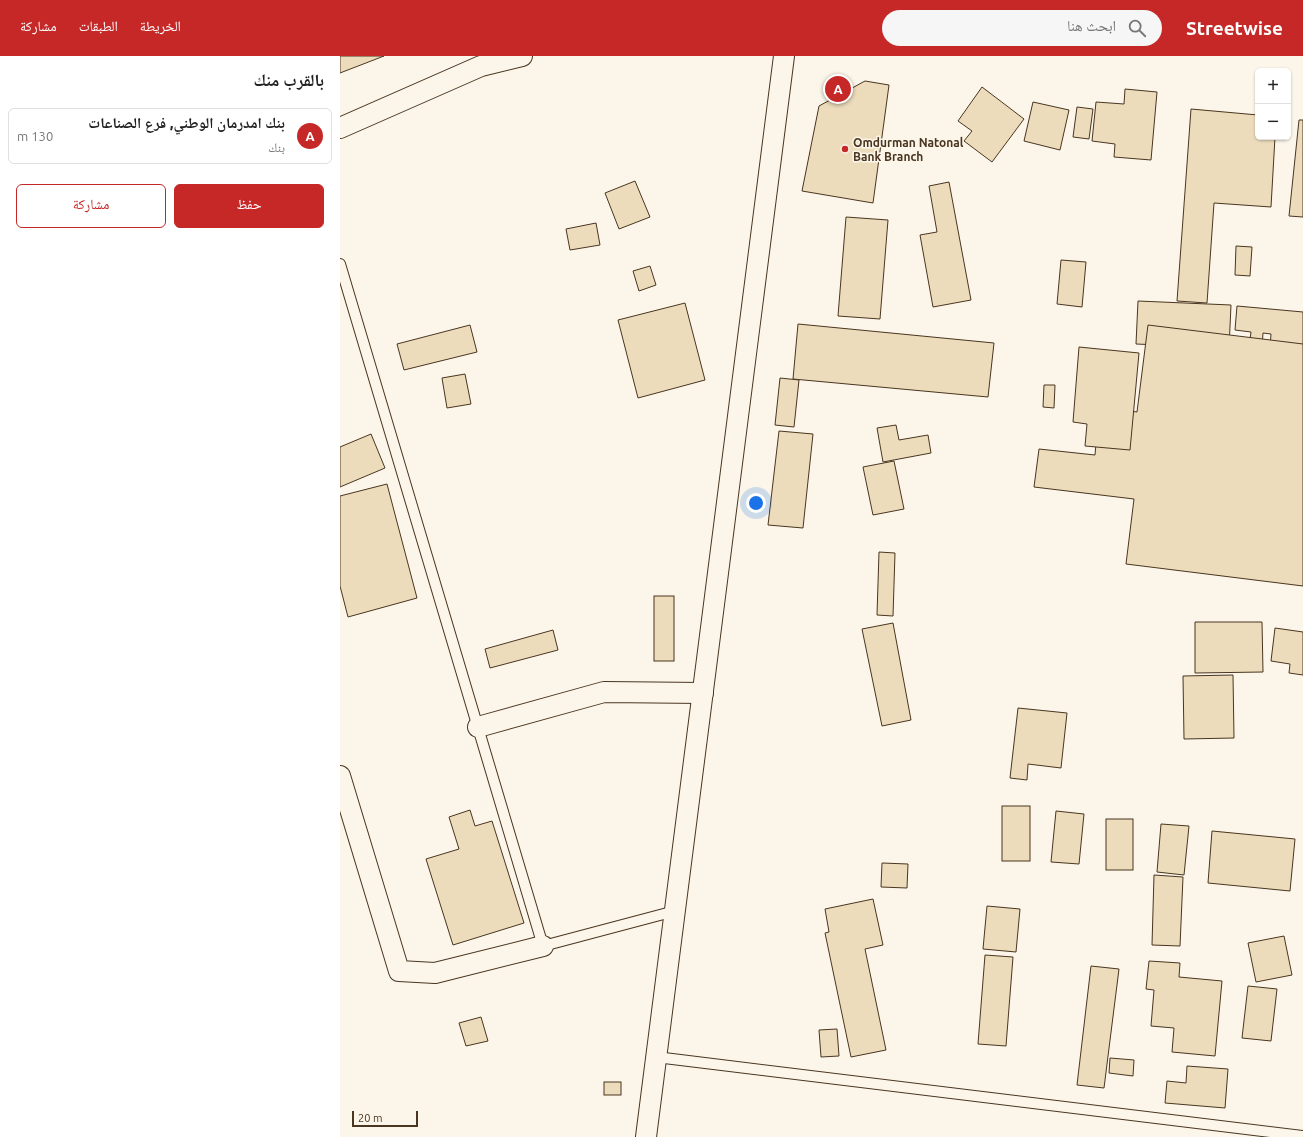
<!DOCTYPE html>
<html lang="ar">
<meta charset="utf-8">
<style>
:root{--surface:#fff;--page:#f6f6f6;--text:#222;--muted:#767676;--line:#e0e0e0;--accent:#c62828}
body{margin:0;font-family:Ubuntu,"Noto Naskh Arabic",sans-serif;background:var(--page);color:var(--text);direction:rtl}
.controls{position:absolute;right:12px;top:12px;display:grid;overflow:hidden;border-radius:6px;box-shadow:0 1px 3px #0004}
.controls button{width:36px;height:36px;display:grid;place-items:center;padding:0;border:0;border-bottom:1px solid var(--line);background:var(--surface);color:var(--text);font:20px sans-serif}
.scale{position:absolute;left:12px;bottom:10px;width:66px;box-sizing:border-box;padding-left:4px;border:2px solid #4a3520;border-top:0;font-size:11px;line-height:14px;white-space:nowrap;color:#4a3520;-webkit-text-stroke:3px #fbf6e9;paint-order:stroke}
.you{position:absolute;left:416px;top:447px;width:14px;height:14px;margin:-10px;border:3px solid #fff;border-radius:50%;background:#1a73e8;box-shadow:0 0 0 6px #1a73e833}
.badge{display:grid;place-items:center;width:26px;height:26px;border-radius:50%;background:var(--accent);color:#fff;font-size:13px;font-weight:700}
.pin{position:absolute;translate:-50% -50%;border:2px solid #fff;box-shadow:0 1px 4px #0006}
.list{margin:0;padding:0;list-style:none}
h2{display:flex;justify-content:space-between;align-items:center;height:52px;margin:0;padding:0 16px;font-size:17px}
h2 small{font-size:13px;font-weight:400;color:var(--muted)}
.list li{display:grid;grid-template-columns:26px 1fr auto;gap:12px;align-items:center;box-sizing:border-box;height:56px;margin:0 8px 8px;padding:0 8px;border:1px solid var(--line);border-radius:6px}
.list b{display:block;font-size:15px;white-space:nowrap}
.list p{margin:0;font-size:13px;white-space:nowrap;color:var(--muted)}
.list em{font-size:13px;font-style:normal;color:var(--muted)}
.actions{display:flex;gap:8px;padding:12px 16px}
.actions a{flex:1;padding:9px 0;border:1px solid var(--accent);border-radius:6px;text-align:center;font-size:14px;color:var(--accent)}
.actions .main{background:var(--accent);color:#fff}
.icon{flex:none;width:22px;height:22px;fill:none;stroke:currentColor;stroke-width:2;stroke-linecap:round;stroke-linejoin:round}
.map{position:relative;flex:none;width:963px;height:1081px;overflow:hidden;direction:ltr}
header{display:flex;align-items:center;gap:24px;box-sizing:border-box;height:56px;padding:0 20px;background:var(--accent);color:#fff}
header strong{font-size:19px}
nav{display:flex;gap:22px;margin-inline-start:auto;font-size:14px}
.search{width:280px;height:36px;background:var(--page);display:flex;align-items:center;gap:10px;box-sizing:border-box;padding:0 14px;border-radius:22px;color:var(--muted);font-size:15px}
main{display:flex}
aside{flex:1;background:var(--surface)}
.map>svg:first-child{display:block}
.building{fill:#ecdcbc;stroke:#4a3520}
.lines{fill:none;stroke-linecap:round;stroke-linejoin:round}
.lane-casing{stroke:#4a3520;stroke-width:12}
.street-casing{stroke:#4a3520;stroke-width:22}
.lane{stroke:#fbf6e9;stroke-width:10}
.street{stroke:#fbf6e9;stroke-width:20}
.poi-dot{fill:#c62828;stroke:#fbf6e9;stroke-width:1.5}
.labels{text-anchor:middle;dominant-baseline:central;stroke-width:3;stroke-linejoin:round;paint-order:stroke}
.poi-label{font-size:12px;font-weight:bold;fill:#4a3520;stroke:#fbf6e9;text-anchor:start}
</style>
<header>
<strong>Streetwise</strong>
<div class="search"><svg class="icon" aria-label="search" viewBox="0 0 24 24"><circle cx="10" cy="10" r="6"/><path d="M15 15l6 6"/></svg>ابحث هنا</div>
<nav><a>الخريطة</a><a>الطبقات</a><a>مشاركة</a></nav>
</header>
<main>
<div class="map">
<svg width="963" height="1081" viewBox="0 0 963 1081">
<rect width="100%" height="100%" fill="#fbf6e9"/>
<g class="building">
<polygon points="0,0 44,0 0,17"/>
<polygon points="525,25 549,29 533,147 462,135 479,50"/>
<polygon points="642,31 684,63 652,106 624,85 632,75 618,65"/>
<polygon points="785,33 817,36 811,104 774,101 775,88 752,85 756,46 784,48"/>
<polygon points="693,46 729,54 720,94 684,85"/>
<polygon points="737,51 753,53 749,83 733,81"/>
<polygon points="851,53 918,59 918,81 935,81 931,151 874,147 867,247 837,245"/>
<polygon points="959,64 963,64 963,161 949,160"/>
<polygon points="295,125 310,161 279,173 265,137"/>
<polygon points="609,126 631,244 593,251 580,179 597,176 589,130"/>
<polygon points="506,161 548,164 540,263 498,260"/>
<polygon points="256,167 260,189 230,194 226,173"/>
<polygon points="896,190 912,191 910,220 895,219"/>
<polygon points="721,204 746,206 742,251 717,248"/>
<polygon points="310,210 316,229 299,235 293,215"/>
<polygon points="798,245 891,249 889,292 796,288"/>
<polygon points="345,247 365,324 298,342 278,264"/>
<polygon points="897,250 963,256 963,290 958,290 957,308 929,306 931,278 923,277 922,292 909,291 911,276 895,274"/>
<polygon points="458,268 654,287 648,341 453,323"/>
<polygon points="130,269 137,296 64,314 57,288"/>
<polygon points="808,269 963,288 963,530 786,508 794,443 694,431 699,393 755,399 757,376 787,380 790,355 797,356"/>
<polygon points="739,291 799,297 790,394 745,390 747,368 733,366"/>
<polygon points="125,318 131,348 107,352 102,322"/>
<polygon points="440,322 459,324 454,371 435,369"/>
<polygon points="704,329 715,329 714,352 703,351"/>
<polygon points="556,369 559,384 588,379 591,397 543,406 537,372"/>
<polygon points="439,375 473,378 463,472 428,469"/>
<polygon points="31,378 45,412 0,431 0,391"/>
<polygon points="554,405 564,453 533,459 523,411"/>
<polygon points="47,428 77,542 8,561 0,530 0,440"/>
<polygon points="539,496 555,497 553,560 537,559"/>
<rect x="314" y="540" width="20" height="65"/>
<polygon points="855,566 922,566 923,616 855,617"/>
<polygon points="553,567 571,664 542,670 522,573"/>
<polygon points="935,572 963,576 963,619 949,617 950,608 931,605"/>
<polygon points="213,574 218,594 150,612 145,593"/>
<polygon points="893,619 894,682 844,683 843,620"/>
<polygon points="678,652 727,657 721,712 688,708 687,724 670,722"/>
<rect x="662" y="750" width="28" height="55"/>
<polygon points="130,754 135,770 152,765 184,867 113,889 86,803 119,793 109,761"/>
<polygon points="716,755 744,758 739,808 711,806"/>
<rect x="766" y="763" width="27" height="51"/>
<polygon points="821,768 849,770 844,819 817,816"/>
<polygon points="872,775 955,783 950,835 868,827"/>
<polygon points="542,807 568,808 567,832 541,831"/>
<polygon points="814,819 843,821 840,890 812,889"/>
<polygon points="533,843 543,889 525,893 546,994 511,1001 485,877 489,876 485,853"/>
<polygon points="647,850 680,853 676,896 643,893"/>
<polygon points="944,880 952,919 916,926 908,887"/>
<polygon points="645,899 673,901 666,990 638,988"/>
<polygon points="809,905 840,907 839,921 882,925 875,1000 832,996 834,972 811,970 814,934 806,933"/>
<polygon points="751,910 779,913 764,1032 737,1029"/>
<polygon points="908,930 937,933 931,985 902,982"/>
<polygon points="141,961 148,985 126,990 119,967"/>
<polygon points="497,973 499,1000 481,1001 479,974"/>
<polygon points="770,1002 794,1004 793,1020 769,1017"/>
<polygon points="847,1010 888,1013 885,1052 825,1047 827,1025 846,1027"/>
<rect x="264" y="1026" width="17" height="13"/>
</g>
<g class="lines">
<defs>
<g id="lane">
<polyline points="0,208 203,890 335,855"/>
<polyline points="316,1001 963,1080"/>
</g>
<g id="street">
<polyline points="0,72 141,10 182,0"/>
<polyline points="138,671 264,636 363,637"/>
<polyline points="0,720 59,915 95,917 203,890"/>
<polyline points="306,1081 444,0"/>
</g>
</defs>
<use href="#lane" class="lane-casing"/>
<use href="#street" class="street-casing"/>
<use href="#lane" class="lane"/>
<use href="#street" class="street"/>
</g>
<circle class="poi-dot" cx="505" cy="93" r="4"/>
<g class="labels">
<g class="poi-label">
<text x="513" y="86">Omdurman Natonal<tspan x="513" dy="14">Bank Branch</tspan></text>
</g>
</g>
</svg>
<div class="controls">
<button>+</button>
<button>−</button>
</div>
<div class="scale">20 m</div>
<div class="you"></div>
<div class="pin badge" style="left:498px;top:33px">A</div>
</div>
<aside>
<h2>بالقرب منك<small></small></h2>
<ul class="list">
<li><span class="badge">A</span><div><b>بنك امدرمان الوطني, فرع الصناعات</b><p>بنك</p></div><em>130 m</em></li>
</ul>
<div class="actions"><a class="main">حفظ</a><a>مشاركة</a></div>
</aside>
</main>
